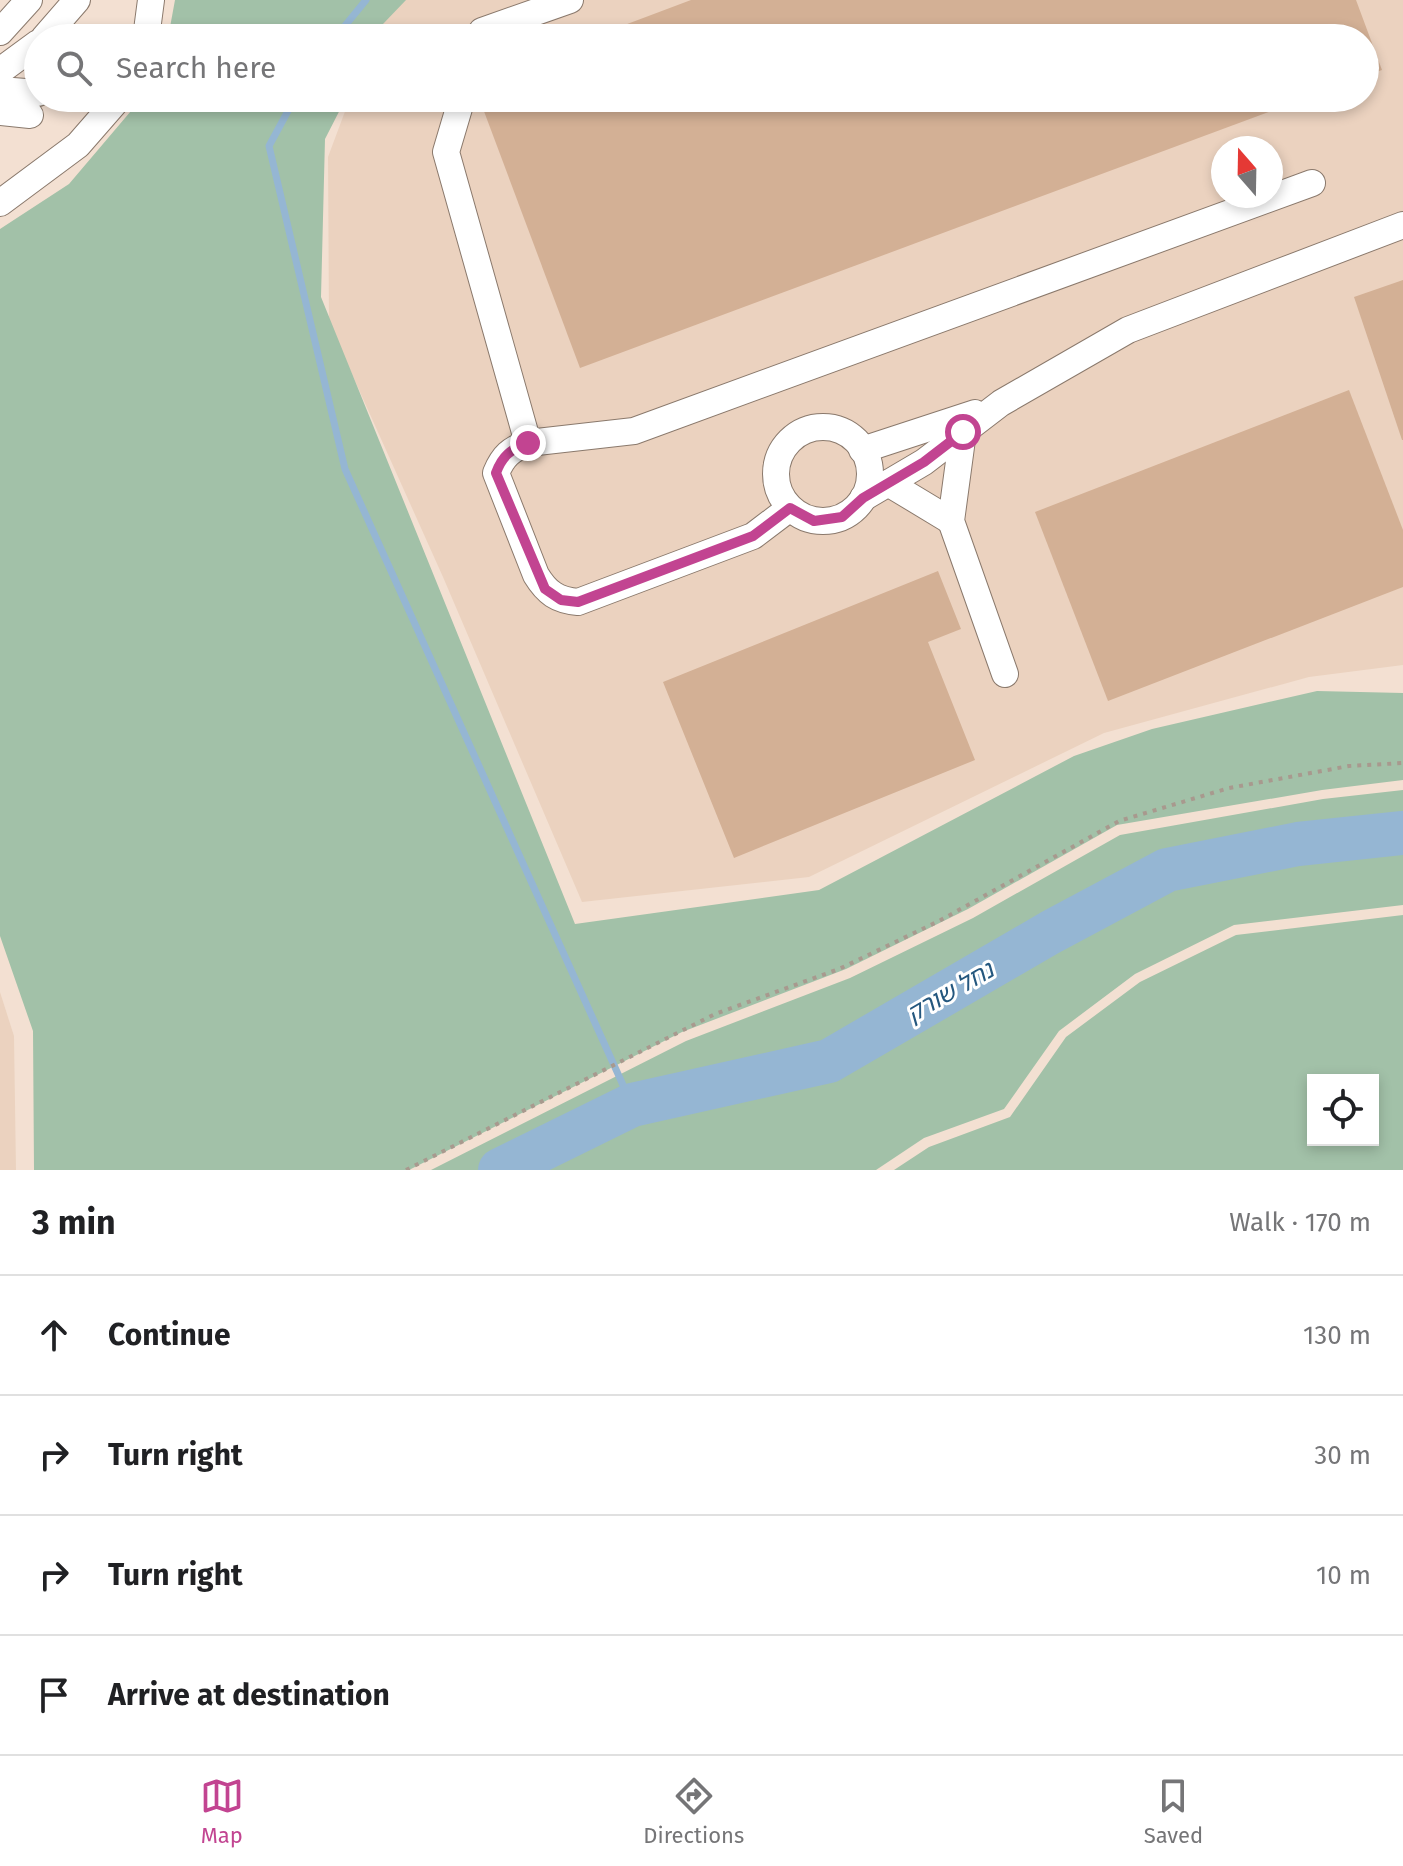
<!DOCTYPE html>
<meta charset="utf-8">
<style>
:root{--surface:#fff;--page:#f2f2f2;--text:#202124;--muted:#757577;--line:#e0e0e0;--accent:#c24491}
body{margin:0;font-family:"Fira Sans","Noto Sans Hebrew",sans-serif;background:var(--page);color:var(--text)}
.controls{position:absolute;right:24px;bottom:24px;display:grid;overflow:hidden;border-radius:0px;box-shadow:0 4px 12px #0003}
.controls button{width:72px;height:72px;display:grid;place-items:center;padding:0;border:0;border-bottom:2px solid var(--line);background:var(--surface);color:var(--text);font:40px sans-serif}
.compass{position:absolute;left:1211px;top:136px;width:72px;height:72px;border-radius:50%;background:var(--surface);box-shadow:0 4px 12px #0003;rotate:340deg}
.stop{position:absolute;width:24px;height:24px;margin:-18px;border:6px solid #c24491;border-radius:50%;background:#fff}
.stop.end{background:#c24491;border-color:#fff;box-shadow:0 2px 8px #0008}
.list{margin:0;padding:0;list-style:none}
h2{display:flex;justify-content:space-between;align-items:center;height:104px;margin:0;padding:0 32px;font-size:34px}
h2 small{font-size:26px;font-weight:400;color:var(--muted)}
.list li{display:grid;grid-template-columns:52px 1fr auto;gap:24px;align-items:center;box-sizing:border-box;height:120px;padding:0 32px;border-top:2px solid var(--line)}
.list b{display:block;font-size:30px;white-space:nowrap}
.list em{font-size:26px;font-style:normal;color:var(--muted)}
.icon{flex:none;width:44px;height:44px;fill:none;stroke:currentColor;stroke-width:2;stroke-linecap:round;stroke-linejoin:round}
.map{position:relative;flex:none;width:1403px;height:1170px;overflow:hidden}
.search{position:absolute;background:var(--surface);box-shadow:0 4px 12px #0003;left:24px;right:24px;top:24px;height:88px;display:flex;align-items:center;gap:20px;box-sizing:border-box;padding:0 28px;border-radius:44px;color:var(--muted);font-size:30px}
.sheet{height:584px;background:var(--surface)}
nav{display:flex;justify-content:space-around;align-items:center;box-sizing:border-box;height:112px;border-top:2px solid var(--line);background:var(--surface);font-size:22px;color:var(--muted)}
nav a{display:grid;justify-items:center;gap:4px}
nav .on{color:var(--accent)}
.map>svg:first-child{display:block}
.built{fill:#ebd2bf;fill-rule:evenodd}
.green{fill:#a2c1a8;fill-rule:evenodd}
.lines{fill:none;stroke-linecap:round;stroke-linejoin:round}
.stream{stroke:#95b6d3;stroke-width:7}
.river{stroke:#95b6d3;stroke-width:44}
.building{fill:#d3b095}
.minor-casing{stroke:#8a796c;stroke-width:28}
.path{stroke:#a8998e;stroke-width:4;stroke-dasharray:4 6;stroke-linecap:butt}
.minor{stroke:#fff;stroke-width:26}
.route{stroke:#c24491;stroke-width:10}
.labels{text-anchor:middle;dominant-baseline:central;stroke-width:6;stroke-linejoin:round;paint-order:stroke}
.water-label{font-size:24px;font-style:italic;fill:#24577e;stroke:#fff}
</style>
<div class="map">
<svg width="1403" height="1170" viewBox="0 0 1403 1170">
<rect width="100%" height="100%" fill="#f3e0d2"/>
<g class="built">
<path d="M402 0H1403V665L1309 677 1104 733 809 877 582 902 443 577 329 323 328 157 350 98H1365V38H371ZM1223 148H1271V196H1223Z"/>
<polygon points="0,992 14,1036 16,1170 0,1170"/>
</g>
<g class="green">
<polygon points="175,0 406,0 383,24 376,38 168,38"/>
<polygon points="142,98 346,98 325,139 321,297 575,924 819,890 1074,756 1152,729 1317,691 1403,693 1403,780 1322,790 1117,825 968,909 846,969 682,1032 409,1170 34,1170 33,1031 0,936 0,229 69,184"/>
<polygon points="1403,790 1403,905 1234,925 1135,974 1059,1031 1004,1109 924,1138 876,1170 431,1170 686,1041 850,978 973,918 1120,835 1323,799"/>
<path d="M1403 915V1170H894L929 1147 1010 1117 1066 1037 1140 982 1236 935ZM1373 1080V1140H1313V1080Z"/>
</g>
<g class="lines">
<g class="stream">
<polyline points="335,38 366,0"/>
<polyline points="295,98 269,146 345,469 632,1105"/>
</g>
<polyline class="river" points="500,1170 632,1105 829,1061 1051,932 1167,870 1298,844 1403,833"/>
</g>
<g class="building">
<polygon points="691,0 1356,0 1382,70 1365,76 1365,38 590,38"/>
<polygon points="479,98 1306,98 580,368"/>
<polygon points="1403,280 1403,440 1402,440 1354,297"/>
<polygon points="1349,390 1403,530 1403,587 1108,701 1035,512"/>
<polygon points="938,571 961,629 928,642 975,760 734,858 663,682"/>
</g>
<g class="lines">
<defs>
<g id="minor">
<polyline points="0,32 29,0"/>
<polyline points="44,38 77,0"/>
<polyline points="146,38 151,0"/>
<polyline points="480,38 482,31 570,0"/>
<polyline points="0,71 38,43"/>
<polyline points="0,90 38,93"/>
<polyline points="462,98 446,152 528,443"/>
<polyline points="0,112 30,115"/>
<polyline points="0,203 78,145 119,98"/>
<circle cx="823" cy="474" r="47"/>
<polyline points="963,432 951,521 1005,674"/>
<polyline points="862,450 975,413"/>
<polyline points="888,483 951,521"/>
<polyline points="863,498 924,462 1001,403 1128,330 1403,225"/>
<path d="M790 508 753 536 578 602C557 600 547 593 536 575L496 473C503 456 511 449 528 443L634 431 1312 183"/>
</g>
</defs>
<use href="#minor" class="minor-casing"/>
<polyline class="path" points="406,1170 715,1014 839,969 939,921 1119,821 1229,788 1349,766 1403,763"/>
<use href="#minor" class="minor"/>
</g>
<g class="lines">
<path class="route" d="M528 443C511 449 502 456 496 473L545 589 561 600 578 602 753 536 790 508 814 521 842 517 863 498 924 462 963 432"/>
</g>
<g class="labels">
<g class="water-label">
<text transform="translate(950 992) rotate(-30)">נחל שורק</text>
</g>
</g>
</svg>
<div class="controls">
<button><svg class="icon" aria-label="locate" viewBox="0 0 24 24"><circle cx="12" cy="12" r="6"/><path d="M12 2v4M12 18v4M2 12h4M18 12h4"/></svg></button>
</div>
<svg class="compass" viewBox="-18 -18 36 36"><path d="M0-13l5 13h-10z" fill="#e53935"/><path d="M0 13l5-13h-10z" fill="#757577"/></svg>
<div class="stop" style="left:963px;top:432px"></div>
<div class="stop end" style="left:528px;top:443px"></div>
<div class="search"><svg class="icon" aria-label="search" viewBox="0 0 24 24"><circle cx="10" cy="10" r="6"/><path d="M15 15l6 6"/></svg>Search here</div>
</div>
<section class="sheet">
<h2>3 min<small>Walk · 170 m</small></h2>
<ul class="list">
<li><svg class="icon" aria-label="ahead" viewBox="0 0 24 24"><path d="M12 20V5M6 11l6-6 6 6"/></svg><div><b>Continue</b></div><em>130 m</em></li>
<li><svg class="icon" aria-label="right" viewBox="0 0 24 24"><path d="M7 20v-9h11M14 6l5 5-5 5"/></svg><div><b>Turn right</b></div><em>30 m</em></li>
<li><svg class="icon" aria-label="right" viewBox="0 0 24 24"><path d="M7 20v-9h11M14 6l5 5-5 5"/></svg><div><b>Turn right</b></div><em>10 m</em></li>
<li><svg class="icon" aria-label="arrive" viewBox="0 0 24 24"><path d="M6 21V4h12l-3 4 3 4H6"/></svg><div><b>Arrive at destination</b></div></li>
</ul>
</section>
<nav>
<a class="on"><svg class="icon" aria-label="map" viewBox="0 0 24 24"><path d="M3 6l6-2 6 2 6-2v14l-6 2-6-2-6 2zM9 4v14M15 6v14"/></svg>Map</a>
<a><svg class="icon" aria-label="directions" viewBox="0 0 24 24"><path d="M12 3l9 9-9 9-9-9zM9 14v-3h6M13 9l2 2-2 2"/></svg>Directions</a>
<a><svg class="icon" aria-label="saved" viewBox="0 0 24 24"><path d="M7 4h10v16l-5-4-5 4z"/></svg>Saved</a>
</nav>
